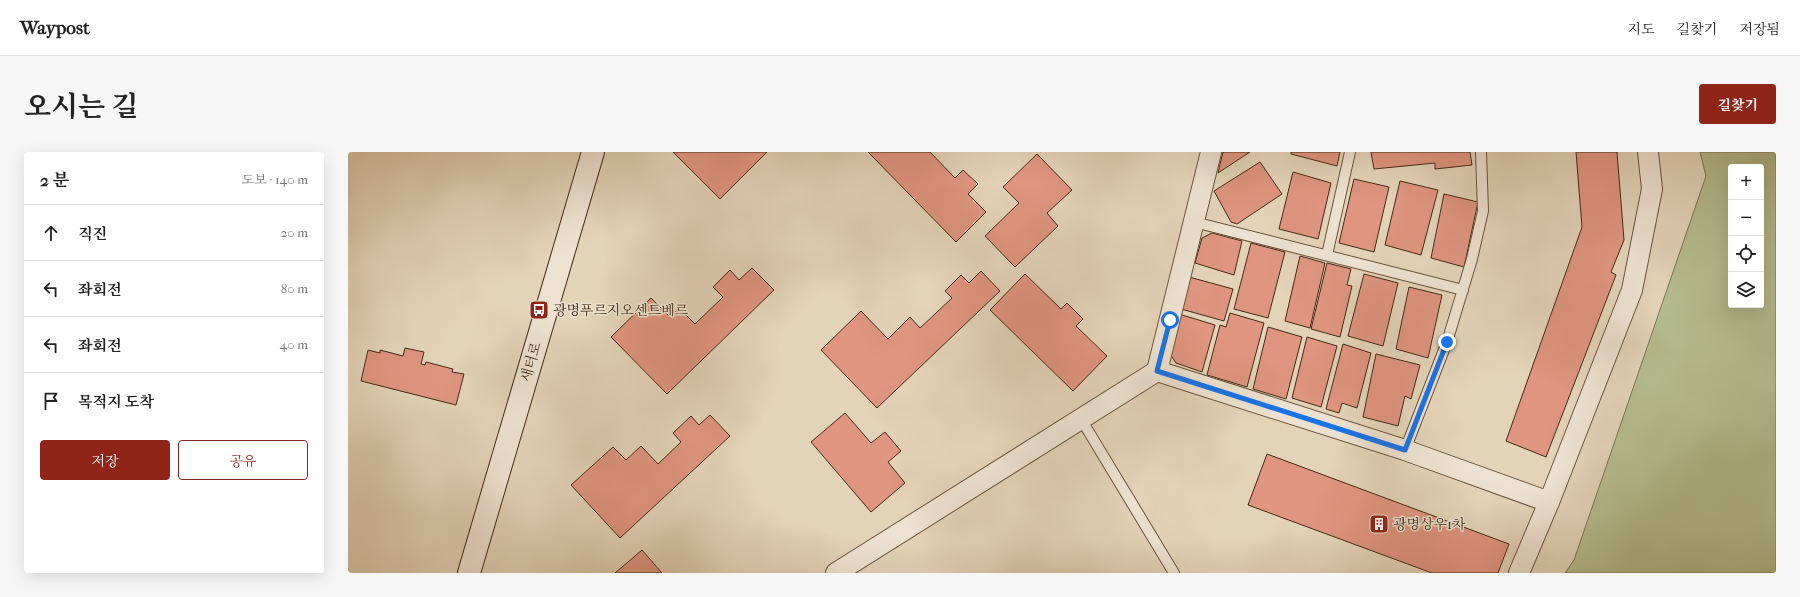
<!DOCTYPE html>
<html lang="ko">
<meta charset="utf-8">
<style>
:root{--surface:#fff;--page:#f6f6f6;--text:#222;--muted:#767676;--line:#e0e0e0;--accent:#8f2418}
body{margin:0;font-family:"IM FELL French Canon","Noto Serif KR",serif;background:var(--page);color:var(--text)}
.controls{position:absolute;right:12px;top:12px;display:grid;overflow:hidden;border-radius:4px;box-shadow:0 4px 16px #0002}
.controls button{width:36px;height:36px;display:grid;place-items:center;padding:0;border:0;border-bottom:1px solid var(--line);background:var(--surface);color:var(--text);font:20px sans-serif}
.stop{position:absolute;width:12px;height:12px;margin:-9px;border:3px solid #1a73e8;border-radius:50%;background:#fff}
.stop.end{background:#1a73e8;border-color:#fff;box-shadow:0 1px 4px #0008}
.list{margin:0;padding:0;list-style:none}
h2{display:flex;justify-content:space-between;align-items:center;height:52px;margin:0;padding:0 16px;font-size:17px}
h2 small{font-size:13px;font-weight:400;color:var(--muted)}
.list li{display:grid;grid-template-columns:26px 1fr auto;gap:12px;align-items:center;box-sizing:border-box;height:56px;padding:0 16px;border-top:1px solid var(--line)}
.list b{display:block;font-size:15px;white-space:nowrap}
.list em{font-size:13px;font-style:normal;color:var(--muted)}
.actions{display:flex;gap:8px;padding:12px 16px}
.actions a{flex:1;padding:9px 0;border:1px solid var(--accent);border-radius:4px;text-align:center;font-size:14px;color:var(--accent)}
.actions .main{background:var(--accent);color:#fff}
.icon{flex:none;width:22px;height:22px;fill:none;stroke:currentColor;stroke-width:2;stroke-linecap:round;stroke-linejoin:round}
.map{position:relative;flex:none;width:1428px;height:421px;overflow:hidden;border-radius:4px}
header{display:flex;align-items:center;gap:24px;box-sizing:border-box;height:56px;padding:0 20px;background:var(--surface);border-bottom:1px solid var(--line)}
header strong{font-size:19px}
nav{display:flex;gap:22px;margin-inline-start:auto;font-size:14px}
.intro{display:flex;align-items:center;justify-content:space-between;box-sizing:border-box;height:96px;padding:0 24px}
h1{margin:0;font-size:28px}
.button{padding:10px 18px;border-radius:4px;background:var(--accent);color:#fff;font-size:14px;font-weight:700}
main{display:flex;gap:24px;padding:0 24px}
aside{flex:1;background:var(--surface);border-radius:4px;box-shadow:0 4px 16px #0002}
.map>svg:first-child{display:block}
.green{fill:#b4bc8f;stroke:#7c7452;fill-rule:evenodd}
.building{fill:#df9580;stroke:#442b15}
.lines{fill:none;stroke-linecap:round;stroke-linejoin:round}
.lane-casing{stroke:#6c553e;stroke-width:12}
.street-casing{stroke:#6c553e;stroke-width:22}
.secondary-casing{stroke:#442b15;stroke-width:24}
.lane{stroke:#ede2d1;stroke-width:10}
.street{stroke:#ede2d1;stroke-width:20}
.secondary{stroke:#ede2d1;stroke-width:22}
.route{stroke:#1a73e8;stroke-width:5}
.labels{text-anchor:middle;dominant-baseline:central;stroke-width:3;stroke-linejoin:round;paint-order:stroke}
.poi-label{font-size:14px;fill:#442b15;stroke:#ede2d1;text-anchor:start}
.street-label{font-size:14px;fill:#442b15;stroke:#ede2d1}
</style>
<header>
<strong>Waypost</strong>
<nav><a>지도</a><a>길찾기</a><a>저장됨</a></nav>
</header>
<div class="intro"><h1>오시는 길</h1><a class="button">길찾기</a></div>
<main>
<aside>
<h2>2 분<small>도보 · 140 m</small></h2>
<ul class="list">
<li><svg class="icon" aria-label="ahead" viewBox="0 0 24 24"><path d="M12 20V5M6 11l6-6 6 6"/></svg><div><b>직진</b></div><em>20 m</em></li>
<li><svg class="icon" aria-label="left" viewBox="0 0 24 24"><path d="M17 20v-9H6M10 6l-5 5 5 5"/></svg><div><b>좌회전</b></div><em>80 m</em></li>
<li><svg class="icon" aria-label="left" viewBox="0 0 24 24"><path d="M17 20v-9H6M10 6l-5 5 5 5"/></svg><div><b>좌회전</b></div><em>40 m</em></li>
<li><svg class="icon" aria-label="arrive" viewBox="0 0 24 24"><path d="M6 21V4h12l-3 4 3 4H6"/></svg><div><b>목적지 도착</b></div></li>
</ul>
<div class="actions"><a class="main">저장</a><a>공유</a></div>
</aside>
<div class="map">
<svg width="1428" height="421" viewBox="0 0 1428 421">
<rect width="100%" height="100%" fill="#e3d3b8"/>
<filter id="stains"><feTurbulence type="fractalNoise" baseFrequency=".005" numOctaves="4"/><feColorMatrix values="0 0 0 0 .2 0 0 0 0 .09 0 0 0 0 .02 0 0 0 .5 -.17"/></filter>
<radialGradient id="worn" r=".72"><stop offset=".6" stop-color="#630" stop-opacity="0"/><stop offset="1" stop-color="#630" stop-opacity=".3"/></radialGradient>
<path class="green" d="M1352 0H1428V421H1217L1226 408 1358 24ZM1383 15H1413V153H1383Z"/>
<g class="building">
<polygon points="325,0 419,0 372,47"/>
<polygon points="520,0 582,0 607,26 615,18 630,32 620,42 638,60 608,90"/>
<polygon points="875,0 902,0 870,21"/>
<polygon points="943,0 992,0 989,14 943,2"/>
<polygon points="1023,0 1122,0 1124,13 1087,17 1087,11 1026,17"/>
<polygon points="1228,0 1269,0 1276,88 1263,120 1268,123 1198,305 1158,289 1234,75"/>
<polygon points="689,2 724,38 699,61 710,74 667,115 637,84 671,51 655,35"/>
<polygon points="912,10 934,42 889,72 883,70 866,39"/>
<polygon points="945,20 983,31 970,87 931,77"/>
<polygon points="1006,27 1041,35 1026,100 991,91"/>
<polygon points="1052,29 1090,38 1073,103 1037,93"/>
<polygon points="1096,42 1130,50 1116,115 1083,106"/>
<polygon points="864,81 894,89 886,123 847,111 854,86"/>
<polygon points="903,91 937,100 920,166 886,157"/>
<polygon points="952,104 977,111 962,176 937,169"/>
<polygon points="979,111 1003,117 999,133 1004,134 992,185 963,177"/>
<polygon points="404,116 426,138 319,242 263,185 303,146 322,165 331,156 347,172 375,145 365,135 382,118 391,128"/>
<polygon points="633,119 652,139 529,256 473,198 513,159 540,187 562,165 572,176 604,146 597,139 613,123 621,131"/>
<polygon points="677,122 713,157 719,151 735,167 728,174 759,204 725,239 642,158"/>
<polygon points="1016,122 1050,131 1035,194 1000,184"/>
<polygon points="841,125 885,137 876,169 833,157"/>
<polygon points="1061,135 1094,143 1080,206 1048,197"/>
<polygon points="882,161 916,171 899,235 859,223 872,173 878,175"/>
<polygon points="831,162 867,173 854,220 828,211 820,199"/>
<polygon points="920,175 954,185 938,247 905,237"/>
<polygon points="959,185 989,194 973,255 944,246"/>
<polygon points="995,192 1023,201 1009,256 994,251 991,261 978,257"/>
<polygon points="57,196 76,200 73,212 77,213 78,210 105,217 104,220 116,222 108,253 13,229 20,198 32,201 32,198 55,204"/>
<polygon points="1028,202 1072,213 1063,247 1057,244 1050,274 1015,265"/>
<polygon points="497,261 523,291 537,280 553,299 540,310 557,331 523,360 463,290"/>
<polygon points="362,263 382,284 272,386 223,333 265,295 278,308 293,294 310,312 333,290 325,281 343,264 351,273"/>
<polygon points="919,302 1161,392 1150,421 1084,421 900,353"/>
<polygon points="294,398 314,421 267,421"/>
</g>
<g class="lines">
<defs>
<g id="lane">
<polyline points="846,70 1115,138"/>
<polyline points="979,103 1002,0"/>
<polyline points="733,267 826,421"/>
<polyline points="1057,298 1099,190 1124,107 1135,59 1133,0"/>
</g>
<g id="street">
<polyline points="809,219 863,0"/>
<polyline points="1201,350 1284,138 1304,37 1300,0"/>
<polyline points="488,421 809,219 1057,298 1201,350 1171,421"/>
</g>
<polyline id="secondary" points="121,421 245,0"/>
</defs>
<use href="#lane" class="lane-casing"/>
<use href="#street" class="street-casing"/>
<use href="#secondary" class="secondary-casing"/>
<use href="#lane" class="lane"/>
<use href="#street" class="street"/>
<use href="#secondary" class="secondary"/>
</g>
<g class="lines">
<polyline class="route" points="822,168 809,219 1057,298 1099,190"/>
</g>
<defs>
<symbol id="bus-square" viewBox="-11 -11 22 22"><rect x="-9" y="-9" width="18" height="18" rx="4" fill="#8f2418" stroke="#ede2d1"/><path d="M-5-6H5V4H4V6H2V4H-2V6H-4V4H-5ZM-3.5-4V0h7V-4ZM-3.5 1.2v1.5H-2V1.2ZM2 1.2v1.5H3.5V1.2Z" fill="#fff"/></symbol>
<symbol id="building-square" viewBox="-11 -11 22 22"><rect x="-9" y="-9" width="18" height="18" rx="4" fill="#8f2418" stroke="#ede2d1"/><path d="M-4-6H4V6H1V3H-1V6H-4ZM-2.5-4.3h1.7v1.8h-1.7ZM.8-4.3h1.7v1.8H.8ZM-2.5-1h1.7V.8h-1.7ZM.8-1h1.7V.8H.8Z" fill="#fff"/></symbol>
</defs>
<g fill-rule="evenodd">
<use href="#bus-square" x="180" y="147" width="22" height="22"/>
<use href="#building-square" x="1020" y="361" width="22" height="22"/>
</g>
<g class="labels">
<g class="poi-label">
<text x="205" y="158">광명푸르지오센트베르</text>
<text x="1045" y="372">광명상우1차</text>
</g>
<g class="street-label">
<text transform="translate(183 210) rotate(-74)">새터로</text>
</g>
</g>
<rect width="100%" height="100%" filter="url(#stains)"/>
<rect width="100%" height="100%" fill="url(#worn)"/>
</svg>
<div class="controls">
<button>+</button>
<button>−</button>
<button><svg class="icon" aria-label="locate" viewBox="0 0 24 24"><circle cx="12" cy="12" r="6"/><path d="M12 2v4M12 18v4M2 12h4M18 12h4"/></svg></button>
<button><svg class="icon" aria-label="layers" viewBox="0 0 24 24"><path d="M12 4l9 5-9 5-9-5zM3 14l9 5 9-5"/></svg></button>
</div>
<div class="stop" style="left:822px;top:168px"></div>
<div class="stop end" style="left:1099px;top:190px"></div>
</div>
</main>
